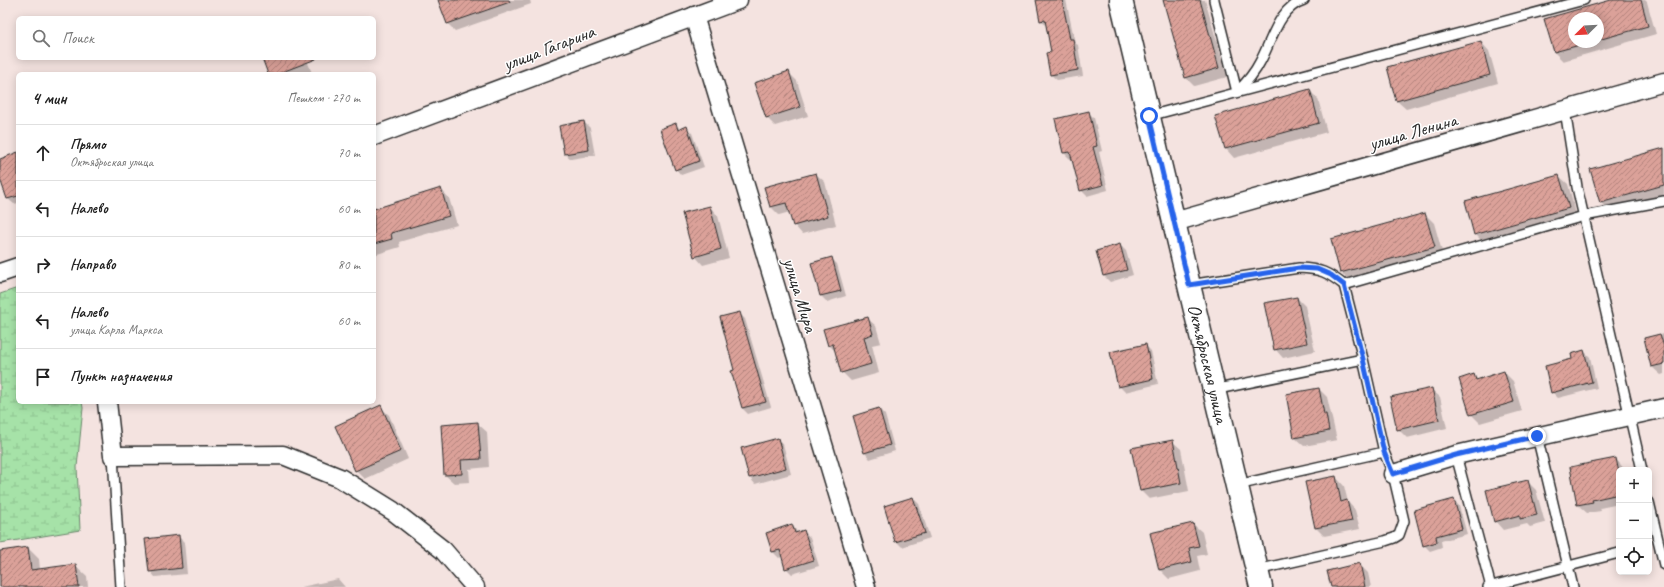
<!DOCTYPE html>
<html lang="ru">
<meta charset="utf-8">
<style>
:root{--surface:#fff;--page:#f6f6f6;--text:#222;--muted:#767676;--line:#e0e0e0}
body{margin:0;font-family:Caveat,sans-serif;background:var(--page);color:var(--text)}
.controls{position:absolute;right:12px;bottom:12px;display:grid;overflow:hidden;border-radius:6px;box-shadow:0 2px 10px #0003}
.controls button{width:36px;height:36px;display:grid;place-items:center;padding:0;border:0;border-bottom:1px solid var(--line);background:var(--surface);color:var(--text);font:20px sans-serif}
.compass{position:absolute;left:1568px;top:12px;width:36px;height:36px;border-radius:50%;background:var(--surface);box-shadow:0 2px 10px #0003;rotate:246deg}
.stop{position:absolute;width:12px;height:12px;margin:-9px;border:3px solid #2563eb;border-radius:50%;background:#fff}
.stop.end{background:#2563eb;border-color:#fff;box-shadow:0 1px 4px #0008}
.list{margin:0;padding:0;list-style:none}
h2{display:flex;justify-content:space-between;align-items:center;height:52px;margin:0;padding:0 16px;font-size:17px}
h2 small{font-size:13px;font-weight:400;color:var(--muted)}
.list li{display:grid;grid-template-columns:26px 1fr auto;gap:12px;align-items:center;box-sizing:border-box;height:56px;padding:0 16px;border-top:1px solid var(--line)}
.list b{display:block;font-size:15px;white-space:nowrap}
.list p{margin:0;font-size:13px;white-space:nowrap;color:var(--muted)}
.list em{font-size:13px;font-style:normal;color:var(--muted)}
.icon{flex:none;width:22px;height:22px;fill:none;stroke:currentColor;stroke-width:2;stroke-linecap:round;stroke-linejoin:round}
.map{position:relative;flex:none;width:1664px;height:587px;overflow:hidden}
.search{position:absolute;background:var(--surface);box-shadow:0 2px 10px #0003;left:16px;top:16px;width:360px;height:44px;display:flex;align-items:center;gap:10px;box-sizing:border-box;padding:0 14px;border-radius:6px;color:var(--muted);font-size:15px}
.panel{position:absolute;background:var(--surface);box-shadow:0 2px 10px #0003;left:16px;top:72px;width:360px;height:332px;border-radius:6px}
.map>svg:first-child{display:block}
.wetland{fill:url(#wetland-marsh);stroke:#68866a}
.shadow{fill:#0003;fill-rule:evenodd}
.building{fill:url(#building-hatch);stroke:#2b2b2b}
.lines{fill:none;stroke-linecap:round;stroke-linejoin:round}
.lane-casing{stroke:#2b2b2b;stroke-width:12}
.street-casing{stroke:#2b2b2b;stroke-width:21}
.secondary-casing{stroke:#2b2b2b;stroke-width:25}
.lane{stroke:#fff;stroke-width:9}
.street{stroke:#fff;stroke-width:18}
.secondary{stroke:#fff;stroke-width:22}
.route{stroke:#2563eb;stroke-width:5}
.labels{text-anchor:middle;dominant-baseline:central;stroke-width:3;stroke-linejoin:round;paint-order:stroke}
.street-label{font-size:19px;fill:#2b2b2b;stroke:#fff}
</style>
<div class="map">
<svg width="1664" height="587" viewBox="0 0 1664 587">
<defs>
<pattern id="wetland-marsh" width="20" height="14" patternUnits="userSpaceOnUse"><rect width="20" height="14" fill="#a6e2a8"/><path d="M1 5h8M5 5V1M11 12h8M15 12V8" fill="none" stroke="#8fc291"/></pattern>
<pattern id="building-hatch" width="6" height="6" patternUnits="userSpaceOnUse"><rect width="6" height="6" fill="#dba199"/><path d="M-1 1l2-2M0 6l6-6M5 7l2-2" fill="none" stroke="#b2837d"/></pattern>
</defs>
<rect width="100%" height="100%" fill="#f4e3e0"/>
<filter id="ink" filterUnits="userSpaceOnUse"><feTurbulence type="fractalNoise" baseFrequency=".025" numOctaves="2"/><feDisplacementMap in="SourceGraphic" scale="8" xChannelSelector="R" yChannelSelector="G"/><feConvolveMatrix kernelMatrix="1 2 1 2 8 2 1 2 1" color-interpolation-filters="sRGB"/></filter>
<g filter="url(#ink)">
<polygon class="wetland" points="18,288 18,402 82,402 83,408 77,467 80,530 0,543 0,294"/>
<g class="shadow">
<polygon points="439,0 530,0 531,4 455,31 448,24"/>
<polygon points="1037,0 1066,0 1075,43 1078,45 1083,76 1057,80 1051,75 1052,53 1047,27 1041,20"/>
<polygon points="1164,0 1205,0 1227,77 1194,86 1185,77"/>
<path d="M1614 0H1645L1647 2 1656 34 1563 61 1554 52 1545 19ZM1574 18H1598V42H1574Z"/>
<polygon points="1481,42 1489,51 1498,83 1406,109 1397,101"/>
<polygon points="263,58 306,58 312,73 308,74 269,74"/>
<polygon points="788,72 797,81 808,116 775,126 767,118"/>
<polygon points="1309,90 1318,99 1327,132 1234,158 1226,149 1216,116"/>
<polygon points="1088,112 1094,118 1102,151 1099,152 1108,190 1087,196 1081,190 1072,158 1070,159 1064,153 1057,120"/>
<polygon points="584,122 590,128 595,155 571,159 565,154"/>
<polygon points="675,124 681,130 686,128 692,133 704,167 681,175 676,169"/>
<polygon points="1664,149 1664,196 1609,211 1600,202"/>
<polygon points="18,153 18,203 14,204 8,199 0,176 0,160"/>
<polygon points="816,174 825,182 836,225 802,234 794,225 790,212 779,215 771,207"/>
<polygon points="1559,176 1568,184 1577,217 1484,243 1475,234"/>
<polygon points="441,189 449,198 457,225 399,242 400,247 374,255 374,206 377,209"/>
<polygon points="710,207 718,216 729,258 703,265 695,256"/>
<polygon points="1425,214 1434,223 1443,255 1350,281 1341,273 1332,240"/>
<polygon points="1120,245 1126,251 1133,275 1110,282 1104,276 1097,251"/>
<polygon points="831,258 837,264 846,296 827,302 821,296 812,263"/>
<polygon points="1297,298 1305,306 1315,351 1283,358 1275,349"/>
<polygon points="739,313 745,319 771,407 748,414 742,408"/>
<polygon points="867,318 876,326 881,343 872,345 879,373 851,381 842,372 837,353 829,345"/>
<polygon points="1664,334 1664,374 1661,375 1652,367 1645,339"/>
<polygon points="1145,345 1151,351 1158,384 1125,392 1119,386"/>
<polygon points="1584,351 1590,357 1597,388 1558,398 1552,392 1574,360"/>
<polygon points="1504,372 1513,381 1522,411 1480,423 1471,414 1474,375 1478,380"/>
<polygon points="1319,389 1327,397 1337,440 1304,446 1295,438"/>
<polygon points="1431,389 1440,397 1447,428 1407,438 1398,429"/>
<polygon points="380,407 389,415 408,459 365,479 356,470"/>
<polygon points="879,409 885,415 895,451 870,459 865,453 854,417"/>
<polygon points="478,424 487,432 489,467 469,469 470,482 454,483 445,475"/>
<polygon points="777,439 783,444 791,474 755,484 750,478 742,449"/>
<polygon points="1172,441 1181,449 1189,491 1149,499 1141,491"/>
<polygon points="1616,459 1625,470 1619,470 1619,504 1600,508 1601,511 1587,513 1578,505"/>
<polygon points="1336,477 1344,486 1348,502 1355,510 1360,529 1324,536 1316,528"/>
<polygon points="1527,481 1536,490 1545,523 1530,527 1527,524 1503,530 1495,521"/>
<polygon points="913,498 919,504 930,538 902,547 896,541"/>
<polygon points="1454,500 1459,506 1467,534 1441,541 1442,547 1430,551 1424,545"/>
<polygon points="1193,524 1202,532 1207,554 1197,556 1200,571 1169,579 1160,570 1152,533"/>
<polygon points="792,525 798,533 804,532 810,537 819,566 792,574 786,568 783,556 779,558 773,552 767,533"/>
<polygon points="178,536 184,542 187,574 155,577 150,571"/>
<polygon points="28,548 39,559 40,570 75,565 87,576 88,587 0,587 0,552"/>
<polygon points="1359,564 1368,573 1371,587 1332,587"/>
<polygon points="338,579 345,587 301,587"/>
</g>
<g class="building">
<polygon points="438,0 509,0 510,2 447,24"/>
<polygon points="1036,0 1062,0 1070,39 1073,39 1078,70 1050,75 1046,53 1051,52 1045,20 1040,21"/>
<polygon points="1163,0 1200,0 1219,68 1185,78"/>
<polygon points="1611,0 1641,0 1648,26 1598,40 1598,18 1574,18 1574,42 1591,42 1554,52 1544,19"/>
<polygon points="1481,41 1490,75 1396,101 1387,67"/>
<polygon points="262,58 316,58 316,59 277,74 268,74"/>
<polygon points="789,71 800,107 766,118 754,83"/>
<polygon points="1310,89 1319,123 1225,149 1215,116"/>
<polygon points="1089,111 1097,146 1093,147 1103,185 1080,191 1070,152 1063,153 1055,119"/>
<polygon points="584,121 589,150 564,154 559,126"/>
<polygon points="676,123 678,130 687,126 699,161 675,170 660,129"/>
<polygon points="1664,148 1664,185 1600,203 1590,169"/>
<polygon points="18,152 18,196 7,199 0,179 0,159"/>
<polygon points="816,173 828,216 793,226 786,203 770,207 764,187"/>
<polygon points="1559,175 1569,208 1474,235 1465,201"/>
<polygon points="441,188 449,216 391,233 392,239 374,244 374,209"/>
<polygon points="710,206 721,249 694,257 682,213"/>
<polygon points="1425,213 1435,247 1340,273 1331,239"/>
<polygon points="1120,244 1127,270 1103,276 1096,251"/>
<polygon points="832,257 841,291 820,296 811,263"/>
<polygon points="1297,297 1307,343 1274,350 1264,303"/>
<polygon points="740,312 766,402 742,408 731,371 734,370 720,317"/>
<polygon points="868,317 873,334 864,337 871,364 841,373 833,344 828,346 823,329"/>
<polygon points="1660,334 1664,347 1664,364 1651,367 1644,338"/>
<polygon points="1146,344 1153,379 1118,387 1110,352"/>
<polygon points="1584,350 1592,382 1551,393 1545,366 1572,359 1571,354"/>
<polygon points="1504,371 1514,402 1470,415 1459,379 1474,374 1476,380"/>
<polygon points="1319,388 1324,414 1326,414 1329,431 1294,438 1286,394"/>
<polygon points="1432,388 1439,420 1397,430 1390,397"/>
<polygon points="381,405 401,451 355,471 335,426"/>
<polygon points="879,408 890,445 864,453 853,416"/>
<polygon points="478,422 481,459 461,460 462,474 444,475 441,425"/>
<polygon points="778,438 786,468 749,478 741,448"/>
<polygon points="1173,440 1181,483 1140,491 1131,448"/>
<polygon points="1616,458 1619,473 1619,494 1592,500 1593,502 1577,505 1570,467"/>
<polygon points="1336,476 1341,502 1347,500 1352,521 1315,528 1305,482"/>
<polygon points="1528,480 1537,515 1520,519 1520,515 1494,522 1486,490"/>
<polygon points="913,497 925,533 895,542 884,506"/>
<polygon points="1454,499 1462,529 1436,536 1437,542 1423,546 1414,510"/>
<polygon points="1193,523 1199,546 1189,548 1192,562 1159,570 1150,533"/>
<polygon points="792,524 795,533 804,530 814,560 785,569 780,550 772,552 766,533"/>
<polygon points="179,535 182,568 149,572 145,539"/>
<polygon points="28,547 31,570 76,564 79,587 0,587 0,551"/>
<polygon points="1360,563 1365,587 1331,587 1327,571"/>
</g>
<g class="lines">
<defs>
<g id="lane">
<polyline points="1214,0 1237,92"/>
<path d="M1237 92C1246 83 1254 74 1260 62 1272 41 1278 8 1304 0"/>
<polyline points="1565,110 1577,187 1642,470"/>
<polyline points="1149,116 1584,0"/>
<path d="M1189 285 1299 268C1321 269 1327 272 1344 285"/>
<polyline points="1213,390 1363,359"/>
<polyline points="1537,436 1573,587"/>
<polyline points="1456,455 1491,587"/>
<polyline points="113,456 121,587"/>
<polyline points="1237,485 1384,452"/>
<polyline points="1649,502 1664,565"/>
<polyline points="1257,570 1385,541 1394,538 1399,535 1404,521 1393,474 1384,452 1363,359 1344,285 1584,216 1664,201"/>
<polyline points="1488,587 1619,553"/>
</g>
<g id="street">
<polyline points="694,16 866,587"/>
<polyline points="374,136 738,0"/>
<polyline points="1174,222 1664,82"/>
<polyline points="0,273 18,267"/>
<polyline points="107,402 113,456 283,455 340,478 393,511 443,550 475,587"/>
<polyline points="1393,474 1456,455 1664,408"/>
</g>
<g id="secondary">
<path id="s1" d="M1121 0 1261 587"/>
</g>
</defs>
<use href="#lane" class="lane-casing"/>
<use href="#street" class="street-casing"/>
<use href="#secondary" class="secondary-casing"/>
<use href="#lane" class="lane"/>
<use href="#street" class="street"/>
<use href="#secondary" class="secondary"/>
</g>
</g>
<g class="lines" filter="url(#ink)">
<polyline class="route" points="1149,116 1189,285 1299,268 1317,269 1331,275 1344,285 1363,359 1384,452 1393,474 1456,455 1537,436"/>
</g>
<g class="labels">
<g class="street-label">
<text transform="translate(549 48) rotate(-21)">улица Гагарина</text>
<text transform="translate(1413 132) rotate(-16)">улица Ленина</text>
<text transform="translate(800 295) rotate(73)">улица Мира</text>
<text stroke="none"><textPath href="#s1" startOffset="374">Октябрьская улица</textPath></text>
</g>
</g>
</svg>
<div class="controls">
<button>+</button>
<button>−</button>
<button><svg class="icon" aria-label="locate" viewBox="0 0 24 24"><circle cx="12" cy="12" r="6"/><path d="M12 2v4M12 18v4M2 12h4M18 12h4"/></svg></button>
</div>
<svg class="compass" viewBox="-18 -18 36 36"><path d="M0-13l5 13h-10z" fill="#e53935"/><path d="M0 13l5-13h-10z" fill="#767676"/></svg>
<div class="stop" style="left:1149px;top:116px"></div>
<div class="stop end" style="left:1537px;top:436px"></div>
<div class="search"><svg class="icon" aria-label="search" viewBox="0 0 24 24"><circle cx="10" cy="10" r="6"/><path d="M15 15l6 6"/></svg>Поиск</div>
<section class="panel">
<h2>4 мин<small>Пешком · 270 m</small></h2>
<ul class="list">
<li><svg class="icon" aria-label="ahead" viewBox="0 0 24 24"><path d="M12 20V5M6 11l6-6 6 6"/></svg><div><b>Прямо</b><p>Октябрьская улица</p></div><em>70 m</em></li>
<li><svg class="icon" aria-label="left" viewBox="0 0 24 24"><path d="M17 20v-9H6M10 6l-5 5 5 5"/></svg><div><b>Налево</b></div><em>60 m</em></li>
<li><svg class="icon" aria-label="right" viewBox="0 0 24 24"><path d="M7 20v-9h11M14 6l5 5-5 5"/></svg><div><b>Направо</b></div><em>80 m</em></li>
<li><svg class="icon" aria-label="left" viewBox="0 0 24 24"><path d="M17 20v-9H6M10 6l-5 5 5 5"/></svg><div><b>Налево</b><p>улица Карла Маркса</p></div><em>60 m</em></li>
<li><svg class="icon" aria-label="arrive" viewBox="0 0 24 24"><path d="M6 21V4h12l-3 4 3 4H6"/></svg><div><b>Пункт назначения</b></div></li>
</ul>
</section>
</div>
